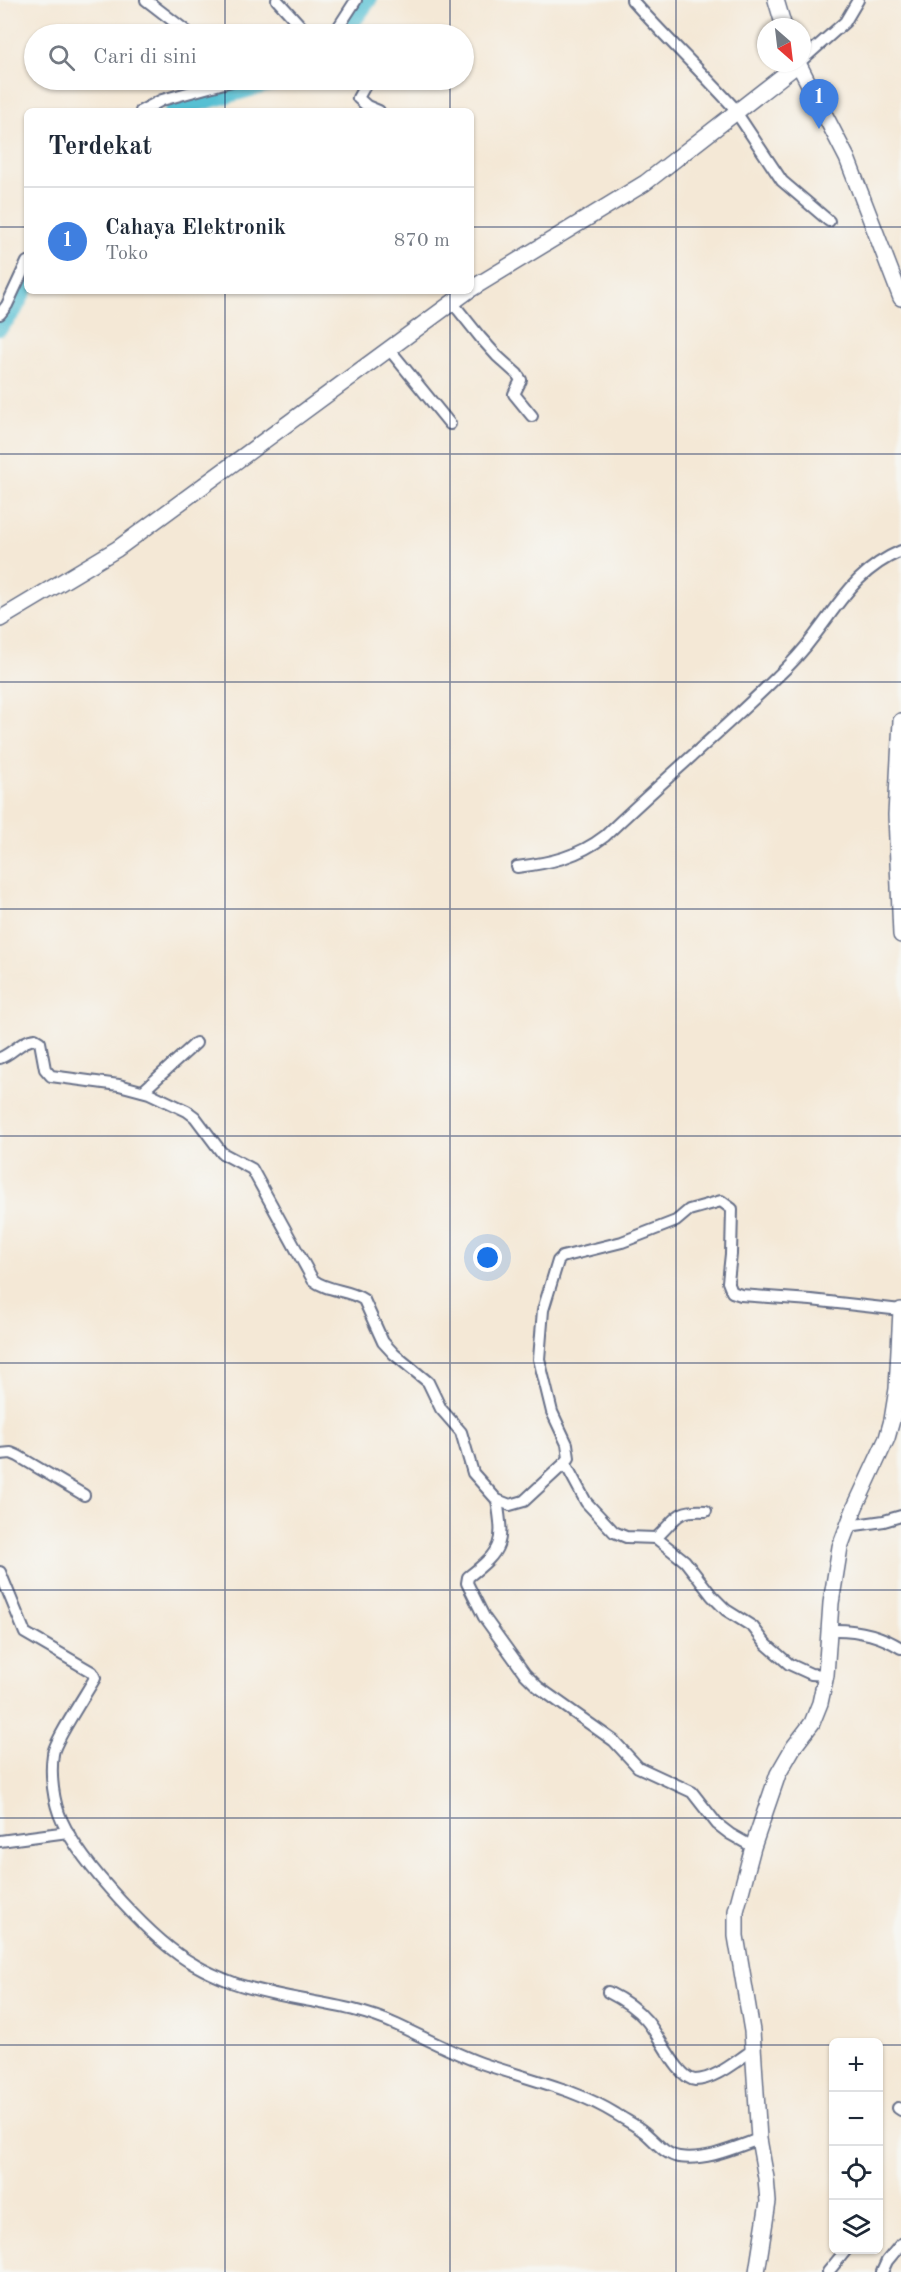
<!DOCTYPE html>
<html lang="id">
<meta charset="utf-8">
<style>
:root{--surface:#fff;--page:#f2f2f3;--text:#1f2937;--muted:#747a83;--line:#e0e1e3;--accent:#1f6fb2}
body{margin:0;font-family:"Old Standard TT",serif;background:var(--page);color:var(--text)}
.controls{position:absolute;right:18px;bottom:18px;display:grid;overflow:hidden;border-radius:9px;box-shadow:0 2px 4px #0004}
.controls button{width:54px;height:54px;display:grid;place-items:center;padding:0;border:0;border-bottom:2px solid var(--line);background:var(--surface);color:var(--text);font:30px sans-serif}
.compass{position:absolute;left:757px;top:18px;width:54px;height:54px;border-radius:50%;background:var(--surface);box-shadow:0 2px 4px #0004;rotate:152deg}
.you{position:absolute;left:488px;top:1258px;width:21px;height:21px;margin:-15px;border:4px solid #fff;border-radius:50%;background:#1a73e8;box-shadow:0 0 0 9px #1a73e833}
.badge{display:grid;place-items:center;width:39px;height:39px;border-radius:50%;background:var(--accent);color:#fff;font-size:20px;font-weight:700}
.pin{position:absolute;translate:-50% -50px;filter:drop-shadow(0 2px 3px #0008)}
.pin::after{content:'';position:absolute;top:32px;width:21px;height:18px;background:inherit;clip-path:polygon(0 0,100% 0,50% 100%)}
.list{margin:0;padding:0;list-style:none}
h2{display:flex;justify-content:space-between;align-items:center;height:78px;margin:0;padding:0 24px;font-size:26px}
h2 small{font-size:20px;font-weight:400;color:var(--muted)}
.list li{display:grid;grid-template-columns:39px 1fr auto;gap:18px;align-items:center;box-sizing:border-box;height:108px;padding:0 24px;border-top:2px solid var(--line)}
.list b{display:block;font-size:22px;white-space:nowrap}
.list p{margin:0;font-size:20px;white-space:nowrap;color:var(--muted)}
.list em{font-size:20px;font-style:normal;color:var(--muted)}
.icon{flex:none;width:33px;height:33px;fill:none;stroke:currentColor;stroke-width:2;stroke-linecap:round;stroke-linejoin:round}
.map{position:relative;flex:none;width:901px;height:2272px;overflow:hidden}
.search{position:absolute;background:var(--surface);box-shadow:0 2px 4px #0004;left:24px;top:24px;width:450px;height:66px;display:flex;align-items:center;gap:15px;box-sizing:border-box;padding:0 21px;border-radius:33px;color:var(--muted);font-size:22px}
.panel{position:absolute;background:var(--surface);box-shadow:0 2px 4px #0004;left:24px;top:108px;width:450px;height:186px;border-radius:9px}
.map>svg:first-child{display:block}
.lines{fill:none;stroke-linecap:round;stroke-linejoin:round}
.river{stroke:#57c0d3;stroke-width:16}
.street-casing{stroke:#677088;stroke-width:14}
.secondary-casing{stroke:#677088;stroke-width:18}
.street{stroke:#fff;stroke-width:10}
.secondary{stroke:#fff;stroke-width:15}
.grid{fill:none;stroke:#1b2f5e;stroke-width:1.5;stroke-opacity:0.55}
</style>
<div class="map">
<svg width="901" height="2272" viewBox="0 0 901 2272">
<rect width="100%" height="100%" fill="#f6f6f2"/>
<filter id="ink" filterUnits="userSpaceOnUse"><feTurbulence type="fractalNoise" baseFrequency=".0167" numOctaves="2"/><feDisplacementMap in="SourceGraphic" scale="12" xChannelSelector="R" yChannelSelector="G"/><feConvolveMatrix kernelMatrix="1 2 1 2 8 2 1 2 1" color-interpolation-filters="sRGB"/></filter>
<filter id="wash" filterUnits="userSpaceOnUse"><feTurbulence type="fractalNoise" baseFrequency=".008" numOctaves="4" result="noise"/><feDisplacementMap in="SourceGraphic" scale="24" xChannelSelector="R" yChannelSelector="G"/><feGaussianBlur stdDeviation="1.35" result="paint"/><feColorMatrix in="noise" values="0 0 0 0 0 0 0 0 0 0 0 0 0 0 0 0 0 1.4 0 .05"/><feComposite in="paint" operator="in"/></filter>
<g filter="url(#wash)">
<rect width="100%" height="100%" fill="#f4e8d6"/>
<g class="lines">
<g class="river">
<polyline points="344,34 369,0"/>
<polyline points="172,111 283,80"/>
<polyline points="0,328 14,311 27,286"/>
</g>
</g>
</g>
<g filter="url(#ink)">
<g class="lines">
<defs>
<g id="street">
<polyline points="146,0 190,34"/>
<polyline points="277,0 308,34"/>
<path d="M632 0C666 38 703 73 737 111"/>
<polyline points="334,34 356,0"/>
<polyline points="802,60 845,22 858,0"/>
<polyline points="368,80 358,98 367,106 379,111"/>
<polyline points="141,111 162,100 235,80"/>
<polyline points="736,112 782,181 829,221"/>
<polyline points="452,302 480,337 497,356 517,374 521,380 514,394 532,416"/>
<polyline points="0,314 7,305 27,262"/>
<polyline points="389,349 450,424"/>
<path d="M517 867C550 863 578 857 605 836 661 782 721 732 777 677 790 665 803 651 814 636 841 601 858 569 901 551"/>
<path d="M0 1058C14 1053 21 1040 35 1039L40 1042 45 1069 51 1076 119 1085 149 1093 187 1111 195 1117 222 1153 252 1169 313 1280C328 1292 349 1289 364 1300L383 1342 394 1354 428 1382 441 1409 461 1432 473 1473 497 1500 510 1505 524 1501 565 1463 569 1458 567 1444 552 1412 539 1359 543 1310 558 1261 562 1257 622 1242 676 1221 689 1210 721 1201 732 1209 731 1254 728 1282 732 1292 741 1295 811 1300 901 1310"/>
<polyline points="143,1091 196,1043"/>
<polyline points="0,1454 11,1453 18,1456 84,1495"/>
<polyline points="565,1463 586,1502 614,1532 626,1537 656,1538 685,1561 712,1596 726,1610 753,1627 766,1644 789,1664 811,1674 826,1675"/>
<path d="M497 1500C504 1543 503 1550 468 1577L467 1583 484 1617 525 1674 538 1687 614 1741 638 1767 692 1792 717 1824 730 1834 753 1847"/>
<polyline points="848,1526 884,1521 901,1516"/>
<path d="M656 1538C677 1519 675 1509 706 1511"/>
<path d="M0 1572 25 1633 92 1672 95 1678C87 1692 54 1742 53 1754 50 1774 53 1802 62 1821 81 1863 154 1943 195 1965 207 1972 221 1978 234 1983 288 2002 346 2001 397 2025 425 2038 451 2052 481 2063 527 2079 574 2088 616 2114 625 2120 636 2125 644 2132 655 2141 665 2155 679 2157 706 2161 734 2148 759 2139"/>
<path d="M830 1630C856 1629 879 1634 901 1648"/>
<polyline points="0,1841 68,1832"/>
<path d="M608 1992C622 1999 636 2008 646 2020 659 2034 678 2079 695 2080 715 2080 737 2060 753 2050"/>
<polyline points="898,2108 901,2110"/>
<polyline points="828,2272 846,2250"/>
<polyline points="882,2272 887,2261 901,2244"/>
</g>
<g id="secondary">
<polyline points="776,0 784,27"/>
<polyline points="798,63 847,158 901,298"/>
<polyline points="471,289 645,183 798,64"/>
<polyline points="0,619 117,549 468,291"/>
<polyline points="901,721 896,815 901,935"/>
<polyline points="757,2272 768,2202 766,2178 759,2139 752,2031 736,1936 736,1911 753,1847 778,1774 793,1748 812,1723 820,1703 826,1675 831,1603 840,1547 855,1507 887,1438 892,1420 897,1389 901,1310"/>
</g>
</defs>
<use href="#street" class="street-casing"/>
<use href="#secondary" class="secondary-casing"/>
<use href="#street" class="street"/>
<use href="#secondary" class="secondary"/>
</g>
</g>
<path class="grid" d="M225 0V34M450 0V34M676 0V2272M225 80V111M450 80V111M0 227H27M471 227H901M225 291V2272M450 291V2272M0 454H901M0 682H901M0 909H901M0 1136H901M0 1363H901M0 1590H901M0 1818H901M0 2045H834M878 2045H901"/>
</svg>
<div class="controls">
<button>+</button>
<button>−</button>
<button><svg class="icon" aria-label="locate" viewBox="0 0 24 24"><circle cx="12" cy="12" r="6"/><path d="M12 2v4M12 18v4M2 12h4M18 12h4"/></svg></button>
<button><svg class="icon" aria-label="layers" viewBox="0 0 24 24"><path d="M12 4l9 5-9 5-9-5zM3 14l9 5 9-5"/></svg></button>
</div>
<svg class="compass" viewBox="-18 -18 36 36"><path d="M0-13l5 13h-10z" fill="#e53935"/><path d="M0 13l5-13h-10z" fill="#747a83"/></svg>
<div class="you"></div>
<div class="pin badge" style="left:819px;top:129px;background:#3f7fe0">1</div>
<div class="search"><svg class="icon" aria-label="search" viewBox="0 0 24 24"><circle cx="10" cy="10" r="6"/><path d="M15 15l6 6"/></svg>Cari di sini</div>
<section class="panel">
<h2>Terdekat<small></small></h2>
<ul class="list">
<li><span class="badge" style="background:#3f7fe0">1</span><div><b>Cahaya Elektronik</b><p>Toko</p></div><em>870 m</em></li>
</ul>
</section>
</div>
